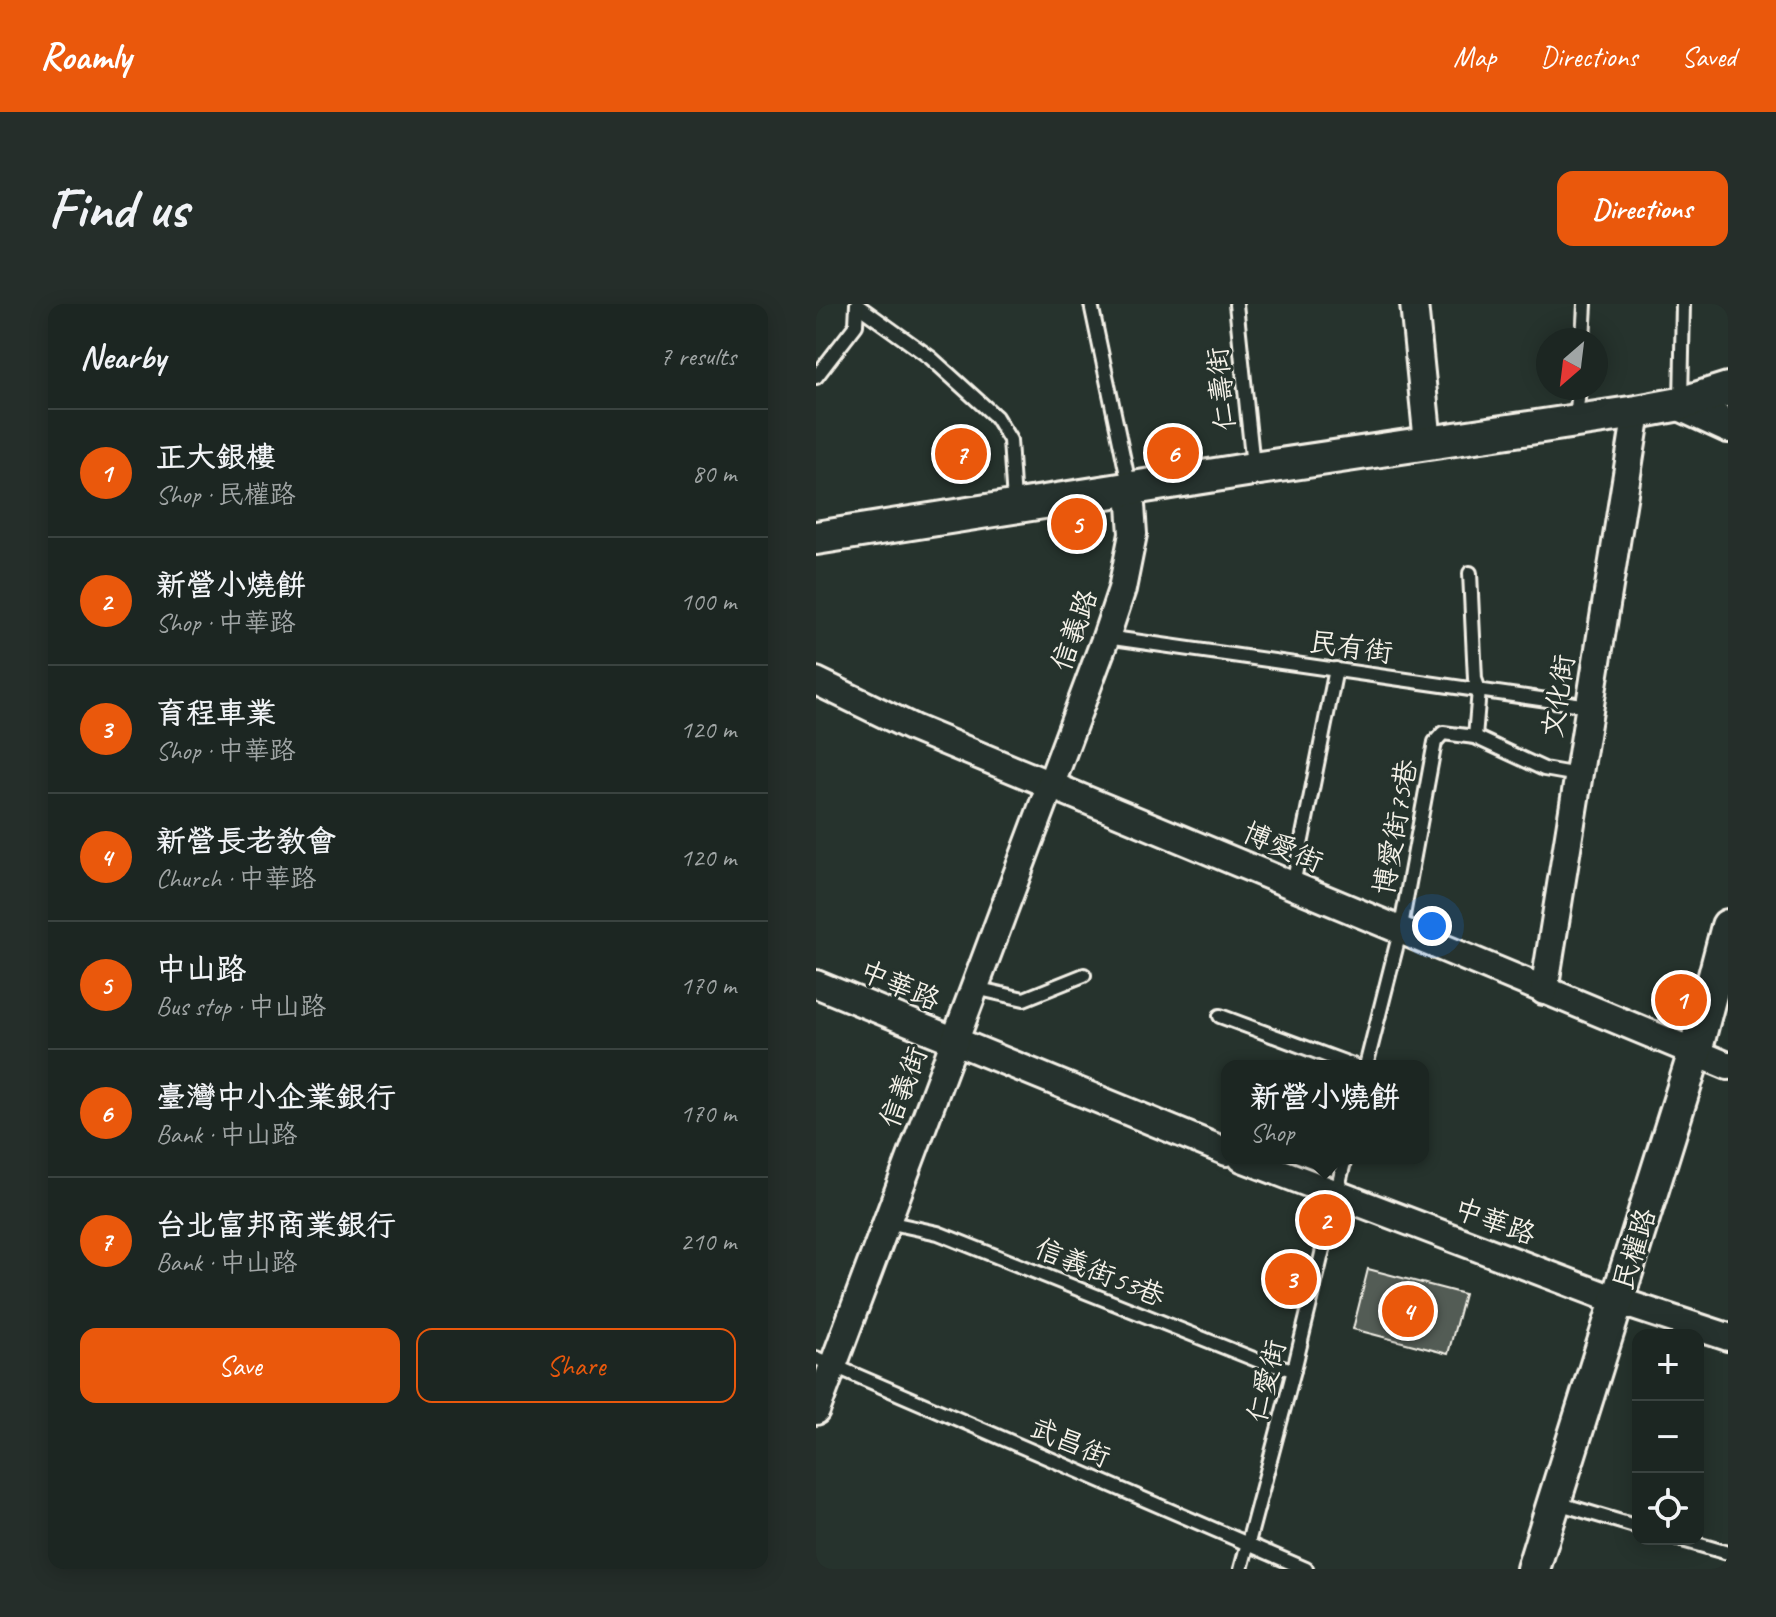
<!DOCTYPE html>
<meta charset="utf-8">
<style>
:root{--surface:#1c2622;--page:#252e2a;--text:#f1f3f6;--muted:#a0a5a5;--line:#3a4340;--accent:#ea580c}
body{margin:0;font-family:Caveat,"LXGW WenKai TC",sans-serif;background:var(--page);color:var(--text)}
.controls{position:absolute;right:24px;bottom:24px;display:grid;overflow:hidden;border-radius:16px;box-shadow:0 4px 20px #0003}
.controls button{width:72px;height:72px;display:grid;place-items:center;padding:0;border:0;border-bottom:2px solid var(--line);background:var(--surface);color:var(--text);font:40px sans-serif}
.compass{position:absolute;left:720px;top:24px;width:72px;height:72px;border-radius:50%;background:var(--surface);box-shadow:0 4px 20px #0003;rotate:208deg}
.you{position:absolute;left:616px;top:622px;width:28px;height:28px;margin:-20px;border:6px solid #fff;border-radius:50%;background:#1a73e8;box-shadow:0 0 0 12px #1a73e833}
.badge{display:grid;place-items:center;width:52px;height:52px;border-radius:50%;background:var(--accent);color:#fff;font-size:26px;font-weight:700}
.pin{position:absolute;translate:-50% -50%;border:4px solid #fff;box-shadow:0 2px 8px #0006}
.popup{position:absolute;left:405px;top:756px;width:208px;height:104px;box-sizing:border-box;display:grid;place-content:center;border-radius:16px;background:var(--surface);filter:drop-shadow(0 2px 6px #0005);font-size:26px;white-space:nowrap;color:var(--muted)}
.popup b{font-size:30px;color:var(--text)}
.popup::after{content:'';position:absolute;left:50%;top:100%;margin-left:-16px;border:16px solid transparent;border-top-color:var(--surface)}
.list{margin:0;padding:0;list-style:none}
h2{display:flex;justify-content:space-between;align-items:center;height:104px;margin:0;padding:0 32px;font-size:34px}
h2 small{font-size:26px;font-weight:400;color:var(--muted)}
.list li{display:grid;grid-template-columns:52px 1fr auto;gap:24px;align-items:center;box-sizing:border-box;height:128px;padding:0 32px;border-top:2px solid var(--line)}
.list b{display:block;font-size:30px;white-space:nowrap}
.list p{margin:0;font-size:26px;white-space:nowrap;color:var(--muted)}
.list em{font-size:26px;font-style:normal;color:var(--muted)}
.actions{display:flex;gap:16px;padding:24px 32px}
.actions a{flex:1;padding:18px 0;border:2px solid var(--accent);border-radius:16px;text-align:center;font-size:28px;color:var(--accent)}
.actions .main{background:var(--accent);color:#fff}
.icon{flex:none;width:44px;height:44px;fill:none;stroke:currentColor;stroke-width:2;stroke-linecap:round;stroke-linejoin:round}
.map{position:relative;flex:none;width:912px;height:1265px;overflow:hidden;border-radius:16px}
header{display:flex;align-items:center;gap:48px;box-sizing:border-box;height:112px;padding:0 40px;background:var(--accent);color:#fff}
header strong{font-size:38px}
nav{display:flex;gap:44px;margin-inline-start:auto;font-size:28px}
.intro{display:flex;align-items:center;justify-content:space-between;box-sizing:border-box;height:192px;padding:0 48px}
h1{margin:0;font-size:56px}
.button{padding:20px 36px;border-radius:16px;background:var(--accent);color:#fff;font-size:28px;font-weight:700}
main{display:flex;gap:48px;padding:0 48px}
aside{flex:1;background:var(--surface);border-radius:16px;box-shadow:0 4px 20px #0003}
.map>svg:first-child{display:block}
.building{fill:#525c55;stroke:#f4f1e8;stroke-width:2}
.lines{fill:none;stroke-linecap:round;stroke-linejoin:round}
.service-casing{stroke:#f4f1e8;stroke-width:18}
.minor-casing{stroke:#f4f1e8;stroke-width:32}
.tertiary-casing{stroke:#f4f1e8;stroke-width:38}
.service{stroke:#26332d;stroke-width:12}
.minor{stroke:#26332d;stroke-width:26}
.tertiary{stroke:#26332d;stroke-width:32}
.labels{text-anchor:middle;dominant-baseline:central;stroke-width:6;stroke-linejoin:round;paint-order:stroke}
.street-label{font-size:28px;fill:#f4f1e8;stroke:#26332d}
</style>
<header>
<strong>Roamly</strong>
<nav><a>Map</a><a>Directions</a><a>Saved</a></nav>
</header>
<div class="intro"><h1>Find us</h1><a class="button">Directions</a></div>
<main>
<aside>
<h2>Nearby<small>7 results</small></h2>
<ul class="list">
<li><span class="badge">1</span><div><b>正大銀樓</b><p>Shop · 民權路</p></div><em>80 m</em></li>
<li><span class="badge">2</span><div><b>新營小燒餅</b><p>Shop · 中華路</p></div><em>100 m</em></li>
<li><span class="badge">3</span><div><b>育程車業</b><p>Shop · 中華路</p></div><em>120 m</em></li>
<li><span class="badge">4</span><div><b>新營長老教會</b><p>Church · 中華路</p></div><em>120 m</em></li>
<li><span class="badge">5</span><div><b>中山路</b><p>Bus stop · 中山路</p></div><em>170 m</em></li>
<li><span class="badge">6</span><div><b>臺灣中小企業銀行</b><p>Bank · 中山路</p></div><em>170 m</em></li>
<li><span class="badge">7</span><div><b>台北富邦商業銀行</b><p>Bank · 中山路</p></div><em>210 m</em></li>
</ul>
<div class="actions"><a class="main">Save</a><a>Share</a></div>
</aside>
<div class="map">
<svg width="912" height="1265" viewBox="0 0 912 1265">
<rect width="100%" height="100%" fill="#26332d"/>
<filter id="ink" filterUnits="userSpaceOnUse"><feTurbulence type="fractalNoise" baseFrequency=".0125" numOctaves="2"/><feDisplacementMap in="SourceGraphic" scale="16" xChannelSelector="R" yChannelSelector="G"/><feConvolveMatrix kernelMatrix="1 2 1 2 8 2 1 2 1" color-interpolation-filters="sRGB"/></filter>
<g filter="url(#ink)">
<polygon class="building" points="552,965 648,990 632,1050 537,1025"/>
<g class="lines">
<defs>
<g id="service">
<polyline points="275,0 314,185"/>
<polyline points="420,0 437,162"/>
<polyline points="41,1 115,54 180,113 194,136 198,199"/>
<polyline points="767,36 769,0"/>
<polyline points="0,73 40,21 41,0"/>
<polyline points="865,97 867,0"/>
<polyline points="760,116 763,84"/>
<polyline points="654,269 659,375 663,386 659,433"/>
<polyline points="290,333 773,402"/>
<polyline points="477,581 520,365"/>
<polyline points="159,684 208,695 268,671"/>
<polyline points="404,712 539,762"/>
<polyline points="550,762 584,628 619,438 627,429 659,433 728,465 762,471"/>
<polyline points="71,918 122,929 443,1057 478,1066"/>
<polyline points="0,1054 490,1265"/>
<polyline points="741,1199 822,1223"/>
<polyline points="863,1235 912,1249"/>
<polyline points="425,1265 478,1066 529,854"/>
</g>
<g id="minor">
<polyline points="598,0 612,139"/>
<polyline points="0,377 97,424 912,762"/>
<polyline points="0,680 411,848"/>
<polyline points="728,687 821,108"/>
<polyline points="426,854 802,997 912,1033"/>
<polyline points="0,1107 290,333 306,285 317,230 314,186"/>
</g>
<g id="tertiary">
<polyline points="864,100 912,122"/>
<polyline points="0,234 437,165 821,108 864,100 912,85"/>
<polyline points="717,1265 879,748 912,622"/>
</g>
</defs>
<use href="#service" class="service-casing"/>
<use href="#minor" class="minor-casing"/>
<use href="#tertiary" class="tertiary-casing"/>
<use href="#service" class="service"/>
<use href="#minor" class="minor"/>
<use href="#tertiary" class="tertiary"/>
</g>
</g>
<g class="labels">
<g class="street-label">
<text transform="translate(405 85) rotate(-96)">仁壽街</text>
<text transform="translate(258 326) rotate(-70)">信義路</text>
<text transform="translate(535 343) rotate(8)">民有街</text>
<text transform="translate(742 392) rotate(-81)">文化街</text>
<text transform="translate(579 523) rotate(-80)">博愛街75巷</text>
<text transform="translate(467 543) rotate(23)">博愛街</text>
<text transform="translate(84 681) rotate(23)">中華路</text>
<text transform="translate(87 783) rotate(-69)">信義街</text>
<text transform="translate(679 917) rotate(20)">中華路</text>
<text transform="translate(818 945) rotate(-73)">民權路</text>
<text transform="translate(284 968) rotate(22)">信義街53巷</text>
<text transform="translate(450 1077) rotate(-76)">仁愛街</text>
<text transform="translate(254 1138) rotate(23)">武昌街</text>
</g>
</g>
</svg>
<div class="controls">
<button>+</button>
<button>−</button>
<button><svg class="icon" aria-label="locate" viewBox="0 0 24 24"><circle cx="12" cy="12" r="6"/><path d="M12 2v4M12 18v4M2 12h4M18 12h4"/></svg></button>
</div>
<svg class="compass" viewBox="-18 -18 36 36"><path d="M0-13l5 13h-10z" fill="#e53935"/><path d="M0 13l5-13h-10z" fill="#a0a5a5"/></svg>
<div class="you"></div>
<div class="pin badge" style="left:865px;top:696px">1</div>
<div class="pin badge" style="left:509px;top:916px">2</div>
<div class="popup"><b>新營小燒餅</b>Shop</div>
<div class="pin badge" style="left:475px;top:975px">3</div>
<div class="pin badge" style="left:592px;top:1007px">4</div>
<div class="pin badge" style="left:261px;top:220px">5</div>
<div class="pin badge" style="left:357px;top:149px">6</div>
<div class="pin badge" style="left:145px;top:150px">7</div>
</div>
</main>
